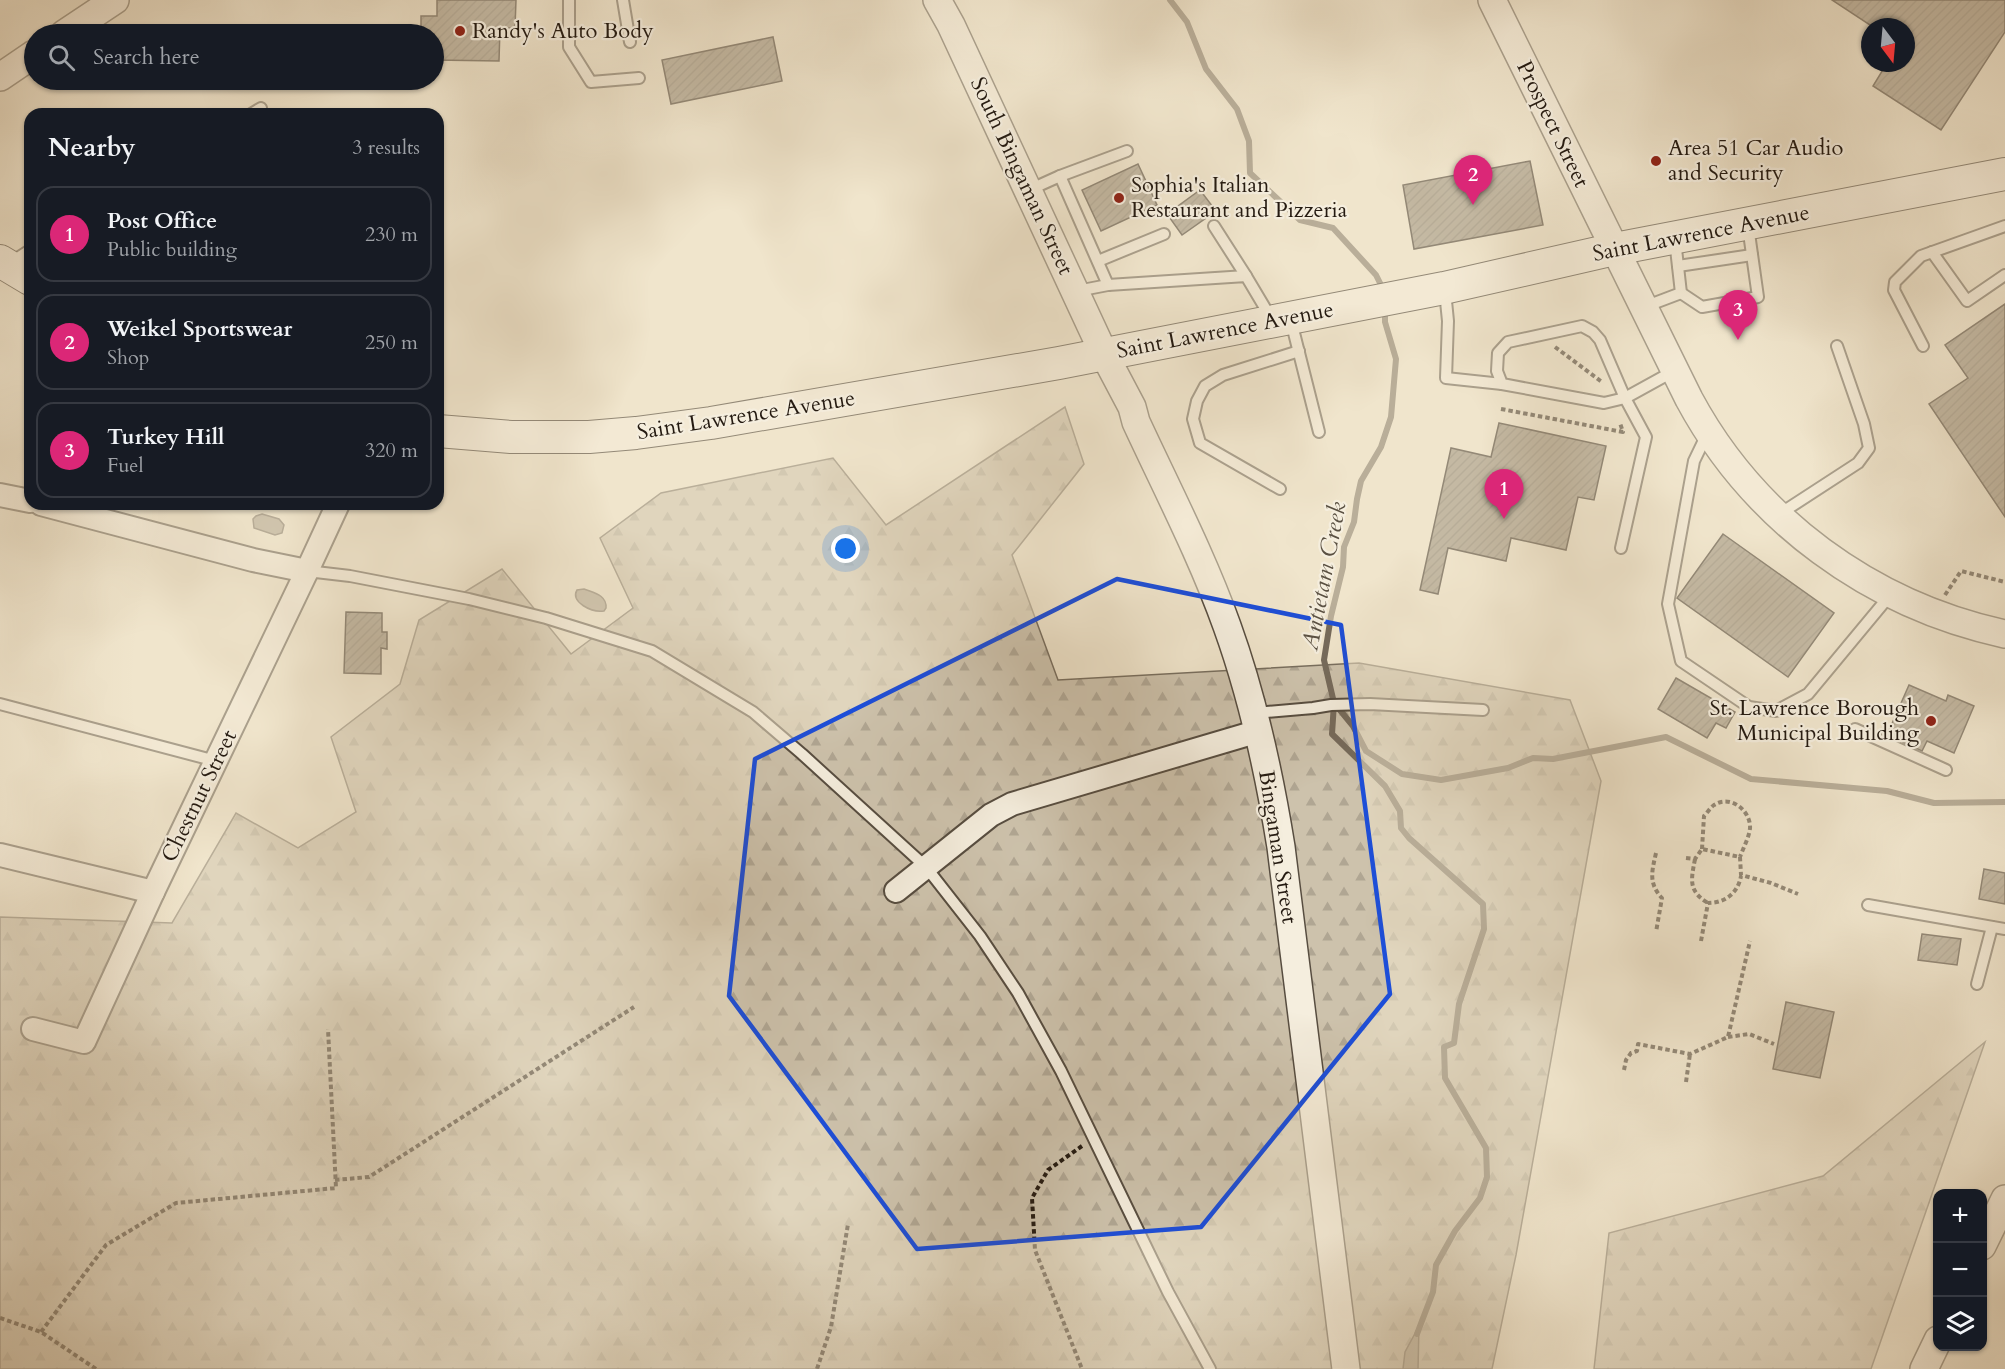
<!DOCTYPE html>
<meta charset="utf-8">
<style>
:root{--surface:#171b24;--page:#20242c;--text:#f1f3f6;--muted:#9ea1a6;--line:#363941;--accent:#db2777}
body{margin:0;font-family:Cardo,serif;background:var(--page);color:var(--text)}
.controls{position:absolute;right:18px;bottom:18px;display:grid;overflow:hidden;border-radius:12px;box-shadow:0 2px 4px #0004}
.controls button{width:54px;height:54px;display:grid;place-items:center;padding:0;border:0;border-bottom:2px solid var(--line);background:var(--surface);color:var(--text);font:30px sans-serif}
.compass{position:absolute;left:1861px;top:18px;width:54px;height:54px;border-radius:50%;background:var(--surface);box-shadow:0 2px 4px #0004;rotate:164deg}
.you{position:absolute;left:846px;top:549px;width:21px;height:21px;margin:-15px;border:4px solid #fff;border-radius:50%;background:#1a73e8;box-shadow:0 0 0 9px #1a73e833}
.badge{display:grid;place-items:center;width:39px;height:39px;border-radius:50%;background:var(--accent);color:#fff;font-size:20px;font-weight:700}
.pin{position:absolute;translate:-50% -50px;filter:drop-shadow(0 2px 3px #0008)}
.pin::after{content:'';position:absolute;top:32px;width:21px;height:18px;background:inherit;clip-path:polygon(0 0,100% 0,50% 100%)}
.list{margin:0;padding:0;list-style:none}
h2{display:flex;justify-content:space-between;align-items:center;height:78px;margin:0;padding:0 24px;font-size:26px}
h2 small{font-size:20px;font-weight:400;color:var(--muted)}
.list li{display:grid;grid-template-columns:39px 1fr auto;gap:18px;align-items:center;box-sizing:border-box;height:96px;margin:0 12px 12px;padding:0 12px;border:2px solid var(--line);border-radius:18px}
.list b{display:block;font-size:22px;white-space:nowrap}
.list p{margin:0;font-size:20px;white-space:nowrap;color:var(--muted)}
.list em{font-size:20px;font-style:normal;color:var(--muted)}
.icon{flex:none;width:33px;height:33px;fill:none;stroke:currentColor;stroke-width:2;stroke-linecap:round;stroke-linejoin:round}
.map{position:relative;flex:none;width:2005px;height:1369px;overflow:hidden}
.search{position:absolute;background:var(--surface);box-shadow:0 2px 4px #0004;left:24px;top:24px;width:420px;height:66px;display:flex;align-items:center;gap:15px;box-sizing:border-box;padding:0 21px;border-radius:33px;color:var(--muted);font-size:22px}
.panel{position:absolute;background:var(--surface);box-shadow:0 2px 4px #0004;left:24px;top:108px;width:420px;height:402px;border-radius:18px}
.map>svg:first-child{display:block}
.forest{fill:url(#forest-firs);stroke:#786e5e;stroke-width:1.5}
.water{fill:#aba08c;stroke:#756a5b;stroke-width:1.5}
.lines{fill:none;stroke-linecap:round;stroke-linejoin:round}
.stream{stroke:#756a5b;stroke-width:6}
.building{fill:url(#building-hatch);stroke:#241a11;stroke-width:1.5}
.service-casing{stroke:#574d40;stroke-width:14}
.minor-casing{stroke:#574d40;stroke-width:26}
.tertiary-casing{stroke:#574d40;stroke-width:30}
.secondary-casing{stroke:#241a11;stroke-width:34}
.path{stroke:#241a11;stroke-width:4;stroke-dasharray:4.5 3;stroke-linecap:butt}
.service{stroke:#f5eede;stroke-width:10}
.minor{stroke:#f5eede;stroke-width:22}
.tertiary{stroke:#f5eede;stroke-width:27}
.secondary{stroke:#f5eede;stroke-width:32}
.marked{fill:none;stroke:#1d4ed8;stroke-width:4.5;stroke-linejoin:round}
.poi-dot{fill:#8f2418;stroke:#f5eede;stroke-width:2}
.labels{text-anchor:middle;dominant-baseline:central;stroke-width:4.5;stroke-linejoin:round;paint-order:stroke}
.poi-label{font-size:22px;fill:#241a11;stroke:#f5eede;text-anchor:start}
.street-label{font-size:22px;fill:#241a11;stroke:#f5eede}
.water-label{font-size:24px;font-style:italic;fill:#5a5042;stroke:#f5eede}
</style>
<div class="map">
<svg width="2005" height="1369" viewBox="0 0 2005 1369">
<defs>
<pattern id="forest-firs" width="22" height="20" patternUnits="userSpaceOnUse" patternTransform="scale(1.5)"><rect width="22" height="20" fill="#cdc2ac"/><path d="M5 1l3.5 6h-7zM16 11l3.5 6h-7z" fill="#b0a693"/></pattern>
<pattern id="building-hatch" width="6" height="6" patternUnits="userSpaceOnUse" patternTransform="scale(1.5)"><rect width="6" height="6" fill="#8e8472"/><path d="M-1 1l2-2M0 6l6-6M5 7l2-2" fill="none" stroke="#746b5c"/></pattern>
</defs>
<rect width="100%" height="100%" fill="#f0e5cc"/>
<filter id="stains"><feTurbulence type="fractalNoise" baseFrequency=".00333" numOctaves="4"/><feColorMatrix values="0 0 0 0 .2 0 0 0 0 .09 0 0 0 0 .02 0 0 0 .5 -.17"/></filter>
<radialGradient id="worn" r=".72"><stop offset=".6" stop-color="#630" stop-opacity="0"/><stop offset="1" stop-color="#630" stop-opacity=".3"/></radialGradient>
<g class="forest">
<polygon points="1065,407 1084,464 1012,555 1058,680 1359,663 1570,700 1601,781 1516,1255 1492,1369 0,1369 0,917 172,923 236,813 298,848 356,812 331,737 400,684 419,620 502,569 571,654 633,608 600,538 661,493 833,458 886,525"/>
<polygon points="1985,1042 1871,1369 1594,1369 1609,1233 1823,1176"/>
</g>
<g class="water">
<polygon points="262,514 279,519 284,525 282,533 275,535 254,528 253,519 256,516"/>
<path d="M584 589C594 593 607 595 606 608L604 611C592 613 570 602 577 590Z"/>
<polygon points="1419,1326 1418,1369 1403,1369 1405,1352"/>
</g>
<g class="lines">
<g class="stream">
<polyline points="1170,0 1187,22 1206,69 1237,109 1249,141 1250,173 1300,220 1333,228 1376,275 1384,291"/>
<polyline points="1385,307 1385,322 1396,359 1391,417 1381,447 1361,481 1357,499 1354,522 1344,547 1343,567 1331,616 1324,660 1334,703 1332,734 1385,786 1400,811 1401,828 1409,838 1483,904 1484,929 1459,1004 1454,1043 1444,1047 1445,1078 1486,1148 1487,1177 1480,1198 1455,1231 1436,1265 1433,1292 1417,1334"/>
<polyline points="1335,704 1353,726 1366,751 1402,774 1441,780 1508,768 1533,758 1553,759 1666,737 1751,779 1887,791 1934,803 2005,802"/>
</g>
</g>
<g class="building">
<polygon points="437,0 516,0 515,28 500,28 499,61 434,60 434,34 421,34 421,16 437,16"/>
<polygon points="1832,0 2005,0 2005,32 1941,130 1873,86 1887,63 1906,63 1906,27 1873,27"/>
<polygon points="773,37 782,81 671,104 662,60"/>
<polygon points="1530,161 1543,225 1414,249 1403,185"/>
<polygon points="1138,164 1157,205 1101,231 1082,190"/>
<polygon points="1200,190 1216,211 1182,235 1167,214"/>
<polygon points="2005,304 2005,517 1929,404 1968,378 1945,345"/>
<polygon points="1499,423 1606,446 1594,500 1578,497 1566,550 1511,538 1506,561 1448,548 1438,594 1420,590 1451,448 1491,457"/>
<polygon points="1723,534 1834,613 1788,677 1677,598"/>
<polygon points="346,612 382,613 382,632 387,632 387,649 381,648 381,674 344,673"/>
<polygon points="1676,678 1735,712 1726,728 1716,723 1707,738 1658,709"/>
<polygon points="1909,685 1946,701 1948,695 1974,706 1954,753 1927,741 1922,751 1887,735"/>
<polygon points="1984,869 2005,873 2005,904 1979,899"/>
<polygon points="1922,934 1961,939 1957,965 1918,960"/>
<polygon points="1786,1002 1834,1012 1820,1078 1773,1069"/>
</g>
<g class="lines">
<defs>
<g id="service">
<polyline points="569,0 569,47 591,82 639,78"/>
<polyline points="623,0 630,42"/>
<polyline points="251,114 261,108"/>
<polyline points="1060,176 1127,151"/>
<polyline points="1029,190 1060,176 1108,285"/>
<polyline points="1214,226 1246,276"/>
<polyline points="1932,252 1967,301 2005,275"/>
<polyline points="1098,261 1164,234"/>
<polyline points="10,263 30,250"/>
<polyline points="1678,266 1752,255"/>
<polyline points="1077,291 1108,285 1246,276 1271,318"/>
<polyline points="1445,291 1448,321 1446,378 1502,384"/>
<polyline points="1681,293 1702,307 1758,297 1748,226"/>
<polyline points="1644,307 1681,293 1675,240"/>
<polyline points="1291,321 1319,432"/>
<polygon points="1582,326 1593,332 1600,340 1625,398 1604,403 1502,384 1497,371 1498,353 1508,342"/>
<polyline points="1923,346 1894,290 1895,282 1921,256 2005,226"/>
<polyline points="1707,434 1694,461 1668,604 1681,661 1749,707 1776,711 1808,694 1891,594"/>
<polyline points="1280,489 1200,443 1193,419 1197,401 1205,386 1223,375 1299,351"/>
<polyline points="1778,515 1858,463 1869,448 1864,424 1837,346"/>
<polyline points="1621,548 1646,437 1625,398 1674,371"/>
<polyline points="307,571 350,576 469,599 546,618 652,651 753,712 802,754 926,867 980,936 1018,993 1061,1071 1168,1292 1210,1369"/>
<polyline points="0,704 216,761"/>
<polyline points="1255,713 1313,708 1331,705 1370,704 1483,710"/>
<polyline points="1855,729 1946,770"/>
<polyline points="1868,905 2005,929"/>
<polyline points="1977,984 1992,927"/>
</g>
<g id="minor">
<polyline points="0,495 30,501"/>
<polyline points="41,504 253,560 307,571"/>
<polyline points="0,855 153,892"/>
<polyline points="896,891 991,815 1012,804 1259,731"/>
<polyline points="33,1029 84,1042 153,892 307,571 338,504"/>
</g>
<g id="tertiary">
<path d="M937 0 951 25 1104 354 1132 407 1136 422C1167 489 1202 556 1227 626 1253 698 1269 772 1281 847L1346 1369"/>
<path d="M1492 0 1689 399C1754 520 1871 605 2005 634"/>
<polyline points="64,34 115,0"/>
<polyline points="0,77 34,54"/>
<polyline points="1982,1246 2005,1199"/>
<polyline points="1924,1369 1938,1340"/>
</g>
<g id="secondary">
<polyline points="0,261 30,279"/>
<polyline points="438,431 511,437 589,437 636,433 711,423 1059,363 1444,288 1615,249 2005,174"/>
</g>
</defs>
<use href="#service" class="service-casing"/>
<use href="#minor" class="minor-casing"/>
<use href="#tertiary" class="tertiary-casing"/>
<use href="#secondary" class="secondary-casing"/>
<g class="path">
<polyline points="1555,347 1602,382"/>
<polyline points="1501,409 1623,432 1620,423"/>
<polyline points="1945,595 1961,571 2005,582"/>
<path d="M1702 849 1704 816C1707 813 1710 808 1714 805 1729 795 1748 808 1750 825 1751 834 1743 848 1740 857"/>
<path d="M1656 853C1652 871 1648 883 1662 898L1656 932"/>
<polyline points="1686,858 1695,859 1702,849 1740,857 1741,875 1771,883 1798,894"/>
<path d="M1695 859C1691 880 1688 891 1708 903"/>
<path d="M1701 941 1708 903C1725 903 1738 893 1741 876"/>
<polyline points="1728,1037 1749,1034 1774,1044"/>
<polyline points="1624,1070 1626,1060 1631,1053 1637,1051 1638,1044 1690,1054 1728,1037 1750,941"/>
<polyline points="1686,1082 1690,1054"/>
<polyline points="1082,1146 1048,1170 1032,1198 1035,1250 1082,1369"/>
<polyline points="335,1180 369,1177 634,1007"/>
<polyline points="0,1318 41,1332 96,1369"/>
<polyline points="41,1332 106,1245 176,1203 336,1188 328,1029"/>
<polyline points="817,1369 831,1327 848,1224"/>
</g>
<use href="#service" class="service"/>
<use href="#minor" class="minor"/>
<use href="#tertiary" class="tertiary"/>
<use href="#secondary" class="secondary"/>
</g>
<path d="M0 0H2005V1369H0ZM1117 579 1341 625 1390 994 1201 1227 917 1249 729 996 755 759Z" fill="#f0e5cc" fill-opacity=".55" fill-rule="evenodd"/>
<path class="marked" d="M1117 579 1341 625 1390 994 1201 1227 917 1249 729 996 755 759Z"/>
<g class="poi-dot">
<circle cx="460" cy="31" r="6"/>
<circle cx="1656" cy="161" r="6"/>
<circle cx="1119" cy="198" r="6"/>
<circle cx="1931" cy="721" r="6"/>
</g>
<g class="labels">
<g class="poi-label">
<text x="472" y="31">Randy's Auto Body</text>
<text x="1668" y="148">Area 51 Car Audio<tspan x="1668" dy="25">and Security</tspan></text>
<text x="1131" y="185">Sophia's Italian<tspan x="1131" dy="25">Restaurant and Pizzeria</tspan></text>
<text x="1919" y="708" text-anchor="end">St. Lawrence Borough<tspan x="1919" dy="25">Municipal Building</tspan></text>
</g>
<g class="street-label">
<text transform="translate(1553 124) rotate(64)">Prospect Street</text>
<text transform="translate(1022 176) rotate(65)">South Bingaman Street</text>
<text transform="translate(1701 233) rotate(-11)">Saint Lawrence Avenue</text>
<text transform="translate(1225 330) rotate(-11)">Saint Lawrence Avenue</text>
<text transform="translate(746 415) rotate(-9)">Saint Lawrence Avenue</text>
<text transform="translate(199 796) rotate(-64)">Chestnut Street</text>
<text transform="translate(1278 847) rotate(81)">Bingaman Street</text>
</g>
<g class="water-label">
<text transform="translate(1324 576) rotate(-79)">Antietam Creek</text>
</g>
</g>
<rect width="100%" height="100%" filter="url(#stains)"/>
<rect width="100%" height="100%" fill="url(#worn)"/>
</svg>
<div class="controls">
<button>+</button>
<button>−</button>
<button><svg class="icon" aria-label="layers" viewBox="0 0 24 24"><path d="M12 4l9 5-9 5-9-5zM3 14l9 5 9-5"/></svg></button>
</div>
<svg class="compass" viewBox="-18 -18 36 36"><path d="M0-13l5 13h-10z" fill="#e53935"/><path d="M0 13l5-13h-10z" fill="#9ea1a6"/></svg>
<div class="you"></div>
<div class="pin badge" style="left:1504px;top:519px">1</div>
<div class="pin badge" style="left:1473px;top:205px">2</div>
<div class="pin badge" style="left:1738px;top:340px">3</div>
<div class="search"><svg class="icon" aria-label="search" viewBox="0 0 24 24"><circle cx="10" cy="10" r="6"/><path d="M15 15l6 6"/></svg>Search here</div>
<section class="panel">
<h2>Nearby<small>3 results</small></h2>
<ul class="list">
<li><span class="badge">1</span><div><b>Post Office</b><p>Public building</p></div><em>230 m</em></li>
<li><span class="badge">2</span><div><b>Weikel Sportswear</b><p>Shop</p></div><em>250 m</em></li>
<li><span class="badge">3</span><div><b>Turkey Hill</b><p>Fuel</p></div><em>320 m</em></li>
</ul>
</section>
</div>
